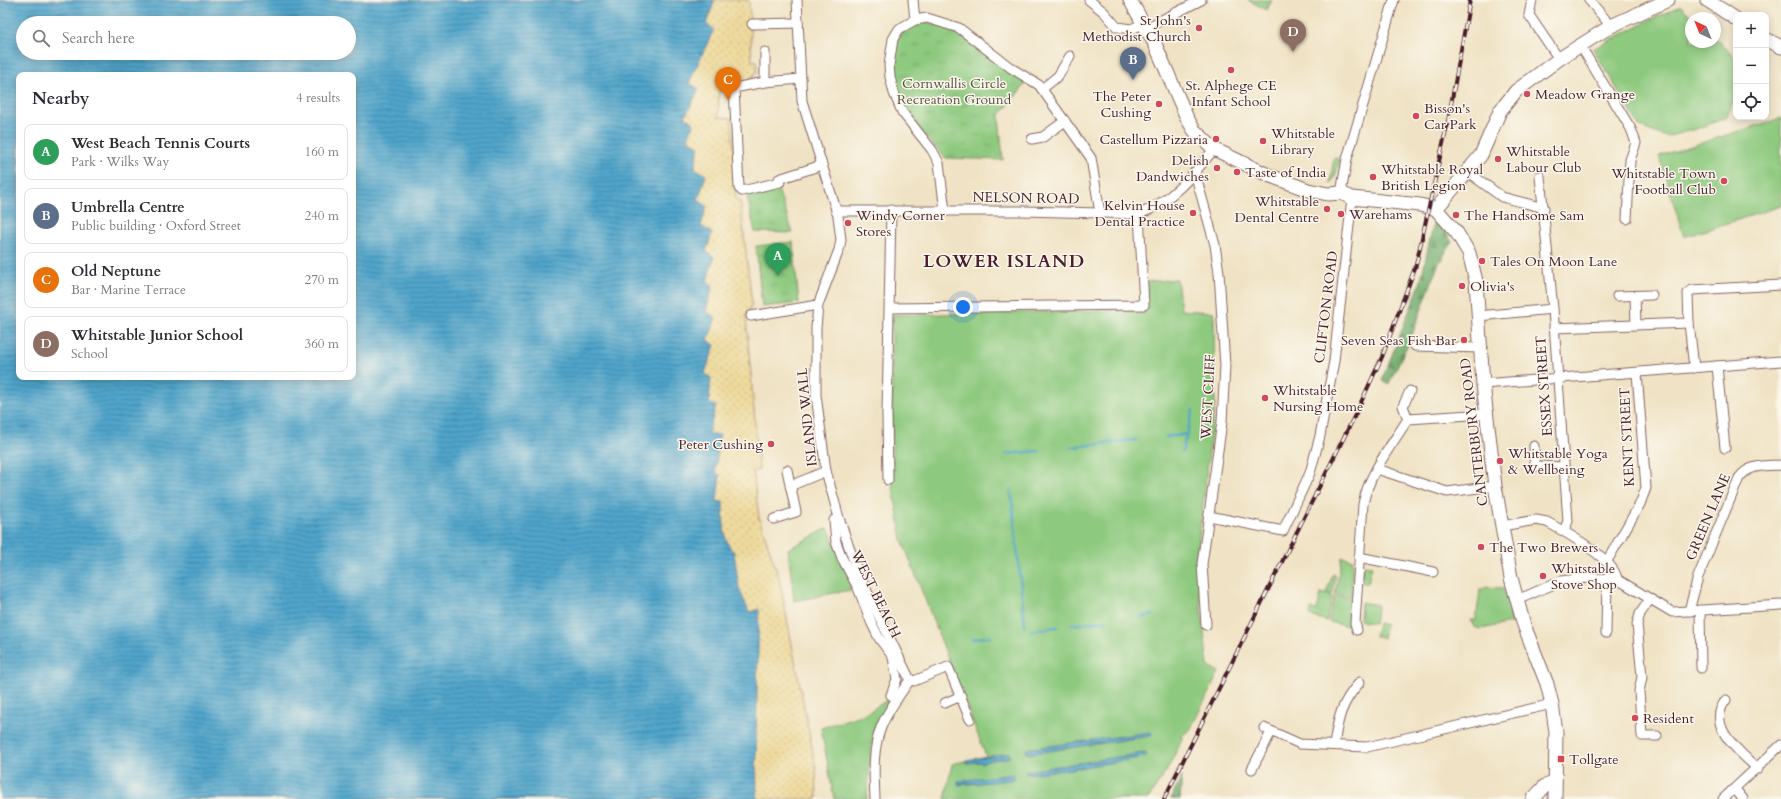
<!DOCTYPE html>
<meta charset="utf-8">
<style>
:root{--surface:#fff;--page:#f7f7f7;--text:#2b2b33;--muted:#7c7c81;--line:#e1e1e2;--accent:#1a73e8}
body{margin:0;font-family:Cardo,serif;background:var(--page);color:var(--text)}
.controls{position:absolute;right:12px;top:12px;display:grid;overflow:hidden;border-radius:8px;box-shadow:0 2px 10px #0003}
.controls button{width:36px;height:36px;display:grid;place-items:center;padding:0;border:0;border-bottom:1px solid var(--line);background:var(--surface);color:var(--text);font:20px sans-serif}
.compass{position:absolute;left:1685px;top:12px;width:36px;height:36px;border-radius:50%;background:var(--surface);box-shadow:0 2px 10px #0003;rotate:317deg}
.you{position:absolute;left:963px;top:307px;width:14px;height:14px;margin:-10px;border:3px solid #fff;border-radius:50%;background:#1a73e8;box-shadow:0 0 0 6px #1a73e833}
.badge{display:grid;place-items:center;width:26px;height:26px;border-radius:50%;background:var(--accent);color:#fff;font-size:13px;font-weight:700}
.pin{position:absolute;translate:-50% -33px;filter:drop-shadow(0 1px 2px #0008)}
.pin::after{content:'';position:absolute;top:21px;width:14px;height:12px;background:inherit;clip-path:polygon(0 0,100% 0,50% 100%)}
.list{margin:0;padding:0;list-style:none}
h2{display:flex;justify-content:space-between;align-items:center;height:52px;margin:0;padding:0 16px;font-size:17px}
h2 small{font-size:13px;font-weight:400;color:var(--muted)}
.list li{display:grid;grid-template-columns:26px 1fr auto;gap:12px;align-items:center;box-sizing:border-box;height:56px;margin:0 8px 8px;padding:0 8px;border:1px solid var(--line);border-radius:8px}
.list b{display:block;font-size:15px;white-space:nowrap}
.list p{margin:0;font-size:13px;white-space:nowrap;color:var(--muted)}
.list em{font-size:13px;font-style:normal;color:var(--muted)}
.icon{flex:none;width:22px;height:22px;fill:none;stroke:currentColor;stroke-width:2;stroke-linecap:round;stroke-linejoin:round}
.map{position:relative;flex:none;width:1781px;height:799px;overflow:hidden}
.search{position:absolute;background:var(--surface);box-shadow:0 2px 10px #0003;left:16px;top:16px;width:340px;height:44px;display:flex;align-items:center;gap:10px;box-sizing:border-box;padding:0 14px;border-radius:22px;color:var(--muted);font-size:15px}
.panel{position:absolute;background:var(--surface);box-shadow:0 2px 10px #0003;left:16px;top:72px;width:340px;height:308px;border-radius:8px}
.map>svg:first-child{display:block}
.grass{fill:#8dc97e;stroke:#6c7454}
.forest{fill:url(#forest-firs);stroke:#5e664c}
.sand{fill:url(#sand-dots);stroke:#9c7c64}
.park{fill:url(#park-tufts);stroke:#6c7454}
.water{fill:url(#water-rules);stroke:#4c627b;fill-rule:evenodd}
.lines{fill:none;stroke-linecap:round;stroke-linejoin:round}
.stream{stroke:#4fa5cb;stroke-width:2.5}
.street-casing{stroke:#846461;stroke-width:11}
.secondary-casing{stroke:#846461;stroke-width:15}
.street{stroke:#fff;stroke-width:9}
.secondary{stroke:#fff;stroke-width:13}
.rail-casing{stroke:#4a1f2b;stroke-width:4}
.rail{stroke:#fbf7ec;stroke-width:2.5;stroke-dasharray:8;stroke-linecap:butt}
.poi-dot{fill:#d1495b;stroke:#fbf7ec;stroke-width:1.5}
.labels{text-anchor:middle;dominant-baseline:central;stroke-width:3;stroke-linejoin:round;paint-order:stroke}
.poi-label{font-size:14px;fill:#4a1f2b;stroke:#fbf7ec;text-anchor:start}
.park-label{font-size:14px;fill:#5e5244;stroke:#fbf7ec}
.street-label{font-size:14px;fill:#4a1f2b;stroke:#fbf7ec}
.district-label{font-size:18px;font-weight:bold;letter-spacing:1px;fill:#4a1f2b;stroke:#fbf7ec}
</style>
<div class="map">
<svg width="1781" height="799" viewBox="0 0 1781 799">
<defs>
<pattern id="forest-firs" width="22" height="20" patternUnits="userSpaceOnUse"><rect width="22" height="20" fill="#72ad6d"/><path d="M5 1l3.5 6h-7zM16 11l3.5 6h-7z" fill="#608c5a"/></pattern>
<pattern id="sand-dots" width="8" height="8" patternUnits="userSpaceOnUse"><rect width="8" height="8" fill="#eeda9e"/><path d="M2 2h.1M6 6h.1" fill="none" stroke="#cebb88" stroke-width="1.8" stroke-linecap="round"/></pattern>
<pattern id="park-tufts" width="24" height="20" patternUnits="userSpaceOnUse"><rect width="24" height="20" fill="#8dc97e"/><path d="M3 7l-1-3M5 7V3M7 7l1-3M15 17l-1-3M17 17v-4M19 17l1-3" fill="none" stroke="#7bac6d"/></pattern>
<pattern id="water-rules" width="6" height="5" patternUnits="userSpaceOnUse"><rect width="6" height="5" fill="#4fa5cb"/><path d="M0 2.5h6" fill="none" stroke="#4486a5"/></pattern>
</defs>
<rect width="100%" height="100%" fill="#fbf7ec"/>
<filter id="ink" filterUnits="userSpaceOnUse"><feTurbulence type="fractalNoise" baseFrequency=".025" numOctaves="2"/><feDisplacementMap in="SourceGraphic" scale="8" xChannelSelector="R" yChannelSelector="G"/><feConvolveMatrix kernelMatrix="1 2 1 2 8 2 1 2 1" color-interpolation-filters="sRGB"/></filter>
<filter id="wash" filterUnits="userSpaceOnUse"><feTurbulence type="fractalNoise" baseFrequency=".012" numOctaves="4" result="noise"/><feDisplacementMap in="SourceGraphic" scale="16" xChannelSelector="R" yChannelSelector="G"/><feGaussianBlur stdDeviation="0.9" result="paint"/><feColorMatrix in="noise" values="0 0 0 0 0 0 0 0 0 0 0 0 0 0 0 0 0 1.4 0 .05"/><feComposite in="paint" operator="in"/></filter>
<g filter="url(#wash)">
<rect width="100%" height="100%" fill="#f0e3c5"/>
<g class="grass">
<polygon points="1248,0 1272,0 1267,10"/>
<polygon points="1681,6 1693,18 1691,18 1691,42 1715,42 1715,38 1732,54 1736,63 1736,95 1726,118 1696,129 1666,137 1640,127 1593,49 1647,21"/>
<polygon points="1781,118 1781,206 1684,237 1659,156"/>
<polygon points="1334,158 1340,159 1335,177 1330,184"/>
<polygon points="1177,279 1181,310 1214,312 1215,402 1196,564 1208,666 1219,672 1190,730 1180,737 1183,738 1167,770 1148,799 945,799 952,764 986,756 902,540 892,481 892,315 1148,310 1146,282"/>
<polygon points="828,528 855,589 794,601 788,549"/>
<polygon points="1342,557 1353,560 1351,597 1335,594"/>
<polygon points="1363,565 1372,566 1368,583 1362,583"/>
<polygon points="1333,574 1336,575 1332,595 1326,593"/>
<polygon points="1487,587 1503,588 1516,622 1481,629 1474,627 1471,620 1476,620 1480,590"/>
<polygon points="1321,593 1332,596 1327,621 1310,616 1311,609 1317,610"/>
<polygon points="1334,596 1351,599 1347,626 1329,622"/>
<polygon points="1361,602 1378,605 1374,623 1364,622 1360,620"/>
<polygon points="1378,623 1386,625 1383,638 1375,636"/>
<polygon points="887,700 889,706 872,742 867,799 834,799 821,728 867,713"/>
</g>
<g class="forest">
<polygon points="1438,217 1452,242 1438,265 1411,338 1388,385 1382,380 1420,284 1433,226"/>
<polygon points="1182,776 1180,799 1171,799"/>
</g>
<polygon class="sand" points="691,0 749,0 752,61 757,61 757,72 750,79 719,91 718,117 732,118 736,200 740,200 752,304 746,316 759,470 753,471 759,518 779,578 816,768 817,799 756,799 703,544 660,93"/>
<g class="park">
<path d="M922 21 954 29 1027 82 999 116 1003 160 946 158C917 131 886 94 895 51 896 45 896 38 900 33 905 28 916 25 922 21Z"/>
<polygon points="777,187 793,233 755,232 746,192"/>
<polygon points="793,242 799,303 762,307 756,246"/>
</g>
<g class="water">
<path d="M0 0H715L706 24 714 29 689 83 699 89 685 117 694 123 688 139 699 146 695 168 706 175 698 200 707 206 701 226 712 233 706 252 714 257 707 281 713 285 706 311 716 318 708 340 715 345 705 373 711 378 709 403 716 406 708 434 720 435 715 471 720 475 717 501 723 502C724 516 722 543 734 552L739 588 749 612 759 609 756 737 757 799H0ZM23 23H349V53H23ZM19 75H353V377H19Z"/>
<polygon points="1151,732 1152,734 1151,736 1028,754 1025,752 1027,749"/>
<path d="M1009 753 1010 757C1001 761 989 758 982 764L980 762 966 763V760Z"/>
<polygon points="1143,753 1146,754 1145,757 1066,770 1025,774 1027,771"/>
<polygon points="1013,774 1015,778 1012,780 958,785 958,781"/>
</g>
<g class="lines">
<g class="stream">
<polyline points="1166,437 1188,434"/>
<polyline points="1071,447 1136,440"/>
<polyline points="1182,452 1193,410"/>
<polyline points="1006,454 1039,451"/>
<polyline points="1011,490 1025,626"/>
<polyline points="1141,617 1153,615"/>
<polyline points="1071,625 1106,621"/>
<polyline points="1031,631 1057,627"/>
<polyline points="972,639 990,636"/>
</g>
</g>
</g>
<g filter="url(#ink)">
<g class="lines">
<defs>
<g id="street">
<polyline points="797,0 802,101 838,216 841,240 839,250 818,305 816,328 816,395 826,471 839,518 858,573 910,680"/>
<polyline points="913,0 915,20"/>
<polyline points="1089,0 1104,12 1117,27 1131,29 1143,24"/>
<polyline points="1532,0 1529,15 1559,59"/>
<polyline points="1589,0 1611,26"/>
<polyline points="752,24 798,23"/>
<polyline points="1146,28 1201,0"/>
<polyline points="1580,45 1631,129 1636,143 1630,160 1627,219"/>
<polyline points="801,79 765,82 734,88 739,188 742,191 780,182 779,179 822,165"/>
<polyline points="765,82 765,52"/>
<polyline points="1042,89 1058,76 1070,56"/>
<polyline points="1032,139 1043,137 1065,121"/>
<polyline points="1468,172 1502,197 1544,208"/>
<polyline points="1195,173 1215,245 1219,273 1225,366 1222,422 1202,564 1206,625"/>
<polyline points="1341,193 1347,159 1394,0"/>
<path d="M836 211H1023L1139 214C1170 203 1194 174 1214 149"/>
<polyline points="945,211 939,163 932,150 902,112 894,93 890,77 889,65 893,39 899,29 915,20 927,18 959,28 1011,68 1039,85 1091,158 1100,213"/>
<polyline points="1617,296 1652,295"/>
<polyline points="1635,296 1636,324"/>
<polyline points="890,308 1144,305 1139,214"/>
<polyline points="1553,309 1568,521 1564,531"/>
<polyline points="751,316 818,305"/>
<polyline points="1478,316 1553,309 1540,176"/>
<polyline points="1554,328 1689,323"/>
<polyline points="1415,346 1480,348"/>
<polyline points="1717,366 1725,448"/>
<polyline points="1694,368 1689,323 1688,293 1692,290 1781,285"/>
<polyline points="1483,384 1781,361"/>
<polyline points="1408,419 1403,406 1410,391"/>
<polyline points="1534,446 1535,466 1564,467"/>
<polyline points="1377,469 1447,492 1495,486"/>
<polyline points="888,480 887,414 891,210"/>
<polyline points="790,486 826,471"/>
<polyline points="1209,516 1283,531 1310,473 1320,436 1334,361 1352,198"/>
<polyline points="774,519 796,512 787,470"/>
<polyline points="834,520 836,542 842,558 858,588 872,624 879,638 893,657 897,679 891,695 897,699"/>
<path d="M1502 526 1536 520 1547 522C1565 532 1614 558 1617 579"/>
<polyline points="1359,557 1433,572"/>
<polyline points="1607,561 1640,504 1646,488 1637,373"/>
<polyline points="1650,599 1640,614 1637,624 1642,677 1639,691 1642,736 1657,736"/>
<polyline points="1517,600 1561,581 1585,578 1617,579 1672,612 1781,605"/>
<polyline points="1700,610 1701,668"/>
<path d="M1689 611 1698 577 1739 478C1749 464 1765 466 1781 465"/>
<path d="M1357 630 1355 623 1363 504C1369 473 1391 446 1408 419L1486 414"/>
<polyline points="1606,633 1607,578"/>
<polyline points="910,680 914,681 948,667 970,719"/>
<path d="M1726 700C1705 726 1740 752 1758 769"/>
<polyline points="945,703 961,696"/>
<polyline points="1264,728 1300,744 1367,747 1552,704"/>
<path d="M1334 745C1338 718 1341 703 1360 682"/>
<polyline points="1252,769 1271,732"/>
<polyline points="1735,789 1743,799"/>
<path d="M875 799C874 774 872 748 882 725 889 709 900 694 910 680"/>
<polyline points="1723,799 1781,745"/>
</g>
<g id="secondary">
<polyline points="1130,0 1155,44 1187,118 1194,130 1214,149 1268,175 1308,190 1328,194 1341,193 1352,198 1420,205 1436,209 1457,233 1469,253 1476,281 1483,384 1495,486 1511,578 1524,625 1547,684 1552,704 1556,732 1555,799"/>
<polyline points="1707,0 1736,19"/>
<polyline points="1766,39 1781,47"/>
<polyline points="1436,209 1481,155 1500,111 1516,91 1559,59 1611,26 1668,0"/>
<polyline points="1533,799 1545,786 1554,783"/>
</g>
</defs>
<use href="#street" class="street-casing"/>
<use href="#secondary" class="secondary-casing"/>
<use href="#street" class="street"/>
<use href="#secondary" class="secondary"/>
<defs>
<polyline id="rail" points="1164,799 1356,413 1382,357 1416,265 1448,121 1470,0"/>
</defs>
<use href="#rail" class="rail-casing"/>
<use href="#rail" class="rail"/>
</g>
</g>
<g class="poi-dot">
<circle cx="1199" cy="28" r="4"/>
<circle cx="1231" cy="70" r="4"/>
<circle cx="1527" cy="94" r="4"/>
<circle cx="1159" cy="104" r="4"/>
<circle cx="1416" cy="116" r="4"/>
<circle cx="1216" cy="139" r="4"/>
<circle cx="1263" cy="141" r="4"/>
<circle cx="1498" cy="159" r="4"/>
<circle cx="1217" cy="168" r="4"/>
<circle cx="1237" cy="172" r="4"/>
<circle cx="1373" cy="177" r="4"/>
<circle cx="1724" cy="181" r="4"/>
<circle cx="1327" cy="209" r="4"/>
<circle cx="1193" cy="213" r="4"/>
<circle cx="1341" cy="214" r="4"/>
<circle cx="1456" cy="215" r="4"/>
<circle cx="848" cy="223" r="4"/>
<circle cx="1482" cy="261" r="4"/>
<circle cx="1462" cy="286" r="4"/>
<circle cx="1464" cy="340" r="4"/>
<circle cx="1265" cy="398" r="4"/>
<circle cx="771" cy="444" r="4"/>
<circle cx="1500" cy="461" r="4"/>
<circle cx="1481" cy="547" r="4"/>
<circle cx="1543" cy="576" r="4"/>
<circle cx="1635" cy="718" r="4"/>
<rect x="1557" y="755" width="8" height="8" rx="2"/>
</g>
<g class="labels">
<g class="poi-label">
<text x="1191" y="20" text-anchor="end">St John's<tspan x="1191" dy="16">Methodist Church</tspan></text>
<text x="1231" y="85" text-anchor="middle">St. Alphege CE<tspan x="1231" dy="16">Infant School</tspan></text>
<text x="1535" y="94">Meadow Grange</text>
<text x="1151" y="96" text-anchor="end">The Peter<tspan x="1151" dy="16">Cushing</tspan></text>
<text x="1424" y="108">Bisson's<tspan x="1424" dy="16">Car Park</tspan></text>
<text x="1271" y="133">Whitstable<tspan x="1271" dy="16">Library</tspan></text>
<text x="1208" y="139" text-anchor="end">Castellum Pizzaria</text>
<text x="1506" y="151">Whitstable<tspan x="1506" dy="16">Labour Club</tspan></text>
<text x="1209" y="160" text-anchor="end">Delish<tspan x="1209" dy="16">Dandwiches</tspan></text>
<text x="1381" y="169">Whitstable Royal<tspan x="1381" dy="16">British Legion</tspan></text>
<text x="1245" y="172">Taste of India</text>
<text x="1716" y="173" text-anchor="end">Whitstable Town<tspan x="1716" dy="16">Football Club</tspan></text>
<text x="1319" y="201" text-anchor="end">Whitstable<tspan x="1319" dy="16">Dental Centre</tspan></text>
<text x="1185" y="205" text-anchor="end">Kelvin House<tspan x="1185" dy="16">Dental Practice</tspan></text>
<text x="1349" y="214">Warehams</text>
<text x="856" y="215">Windy Corner<tspan x="856" dy="16">Stores</tspan></text>
<text x="1464" y="215">The Handsome Sam</text>
<text x="1490" y="261">Tales On Moon Lane</text>
<text x="1470" y="286">Olivia's</text>
<text x="1456" y="340" text-anchor="end">Seven Seas Fish Bar</text>
<text x="1273" y="390">Whitstable<tspan x="1273" dy="16">Nursing Home</tspan></text>
<text x="763" y="444" text-anchor="end">Peter Cushing</text>
<text x="1508" y="453">Whitstable Yoga<tspan x="1508" dy="16">&amp; Wellbeing</tspan></text>
<text x="1489" y="547">The Two Brewers</text>
<text x="1551" y="568">Whitstable<tspan x="1551" dy="16">Stove Shop</tspan></text>
<text x="1643" y="718">Resident</text>
<text x="1569" y="759">Tollgate</text>
</g>
<g class="park-label">
<text x="954" y="83">Cornwallis Circle<tspan x="954" dy="16">Recreation Ground</tspan></text>
</g>
<g class="street-label">
<text transform="translate(1026 198) rotate(1)">NELSON ROAD</text>
<text transform="translate(1326 307) rotate(-83)">CLIFTON ROAD</text>
<text transform="translate(1544 386) rotate(-94)">ESSEX STREET</text>
<text transform="translate(1208 397) rotate(-87)">WEST CLIFF</text>
<text transform="translate(807 417) rotate(-96)">ISLAND WALL</text>
<text transform="translate(1474 432) rotate(-97)">CANTERBURY ROAD</text>
<text transform="translate(1627 437) rotate(-93)">KENT STREET</text>
<text transform="translate(1708 517) rotate(-67)">GREEN LANE</text>
<text transform="translate(876 594) rotate(64)">WEST BEACH</text>
</g>
<g class="district-label">
<text x="1004" y="261">LOWER ISLAND</text>
</g>
</g>
</svg>
<div class="controls">
<button>+</button>
<button>−</button>
<button><svg class="icon" aria-label="locate" viewBox="0 0 24 24"><circle cx="12" cy="12" r="6"/><path d="M12 2v4M12 18v4M2 12h4M18 12h4"/></svg></button>
</div>
<svg class="compass" viewBox="-18 -18 36 36"><path d="M0-13l5 13h-10z" fill="#e53935"/><path d="M0 13l5-13h-10z" fill="#7c7c81"/></svg>
<div class="you"></div>
<div class="pin badge" style="left:778px;top:276px;background:#2e9e5b">A</div>
<div class="pin badge" style="left:1133px;top:80px;background:#5c6f8a">B</div>
<div class="pin badge" style="left:728px;top:100px;background:#e8710a">C</div>
<div class="pin badge" style="left:1293px;top:52px;background:#8d6e63">D</div>
<div class="search"><svg class="icon" aria-label="search" viewBox="0 0 24 24"><circle cx="10" cy="10" r="6"/><path d="M15 15l6 6"/></svg>Search here</div>
<section class="panel">
<h2>Nearby<small>4 results</small></h2>
<ul class="list">
<li><span class="badge" style="background:#2e9e5b">A</span><div><b>West Beach Tennis Courts</b><p>Park · Wilks Way</p></div><em>160 m</em></li>
<li><span class="badge" style="background:#5c6f8a">B</span><div><b>Umbrella Centre</b><p>Public building · Oxford Street</p></div><em>240 m</em></li>
<li><span class="badge" style="background:#e8710a">C</span><div><b>Old Neptune</b><p>Bar · Marine Terrace</p></div><em>270 m</em></li>
<li><span class="badge" style="background:#8d6e63">D</span><div><b>Whitstable Junior School</b><p>School</p></div><em>360 m</em></li>
</ul>
</section>
</div>
